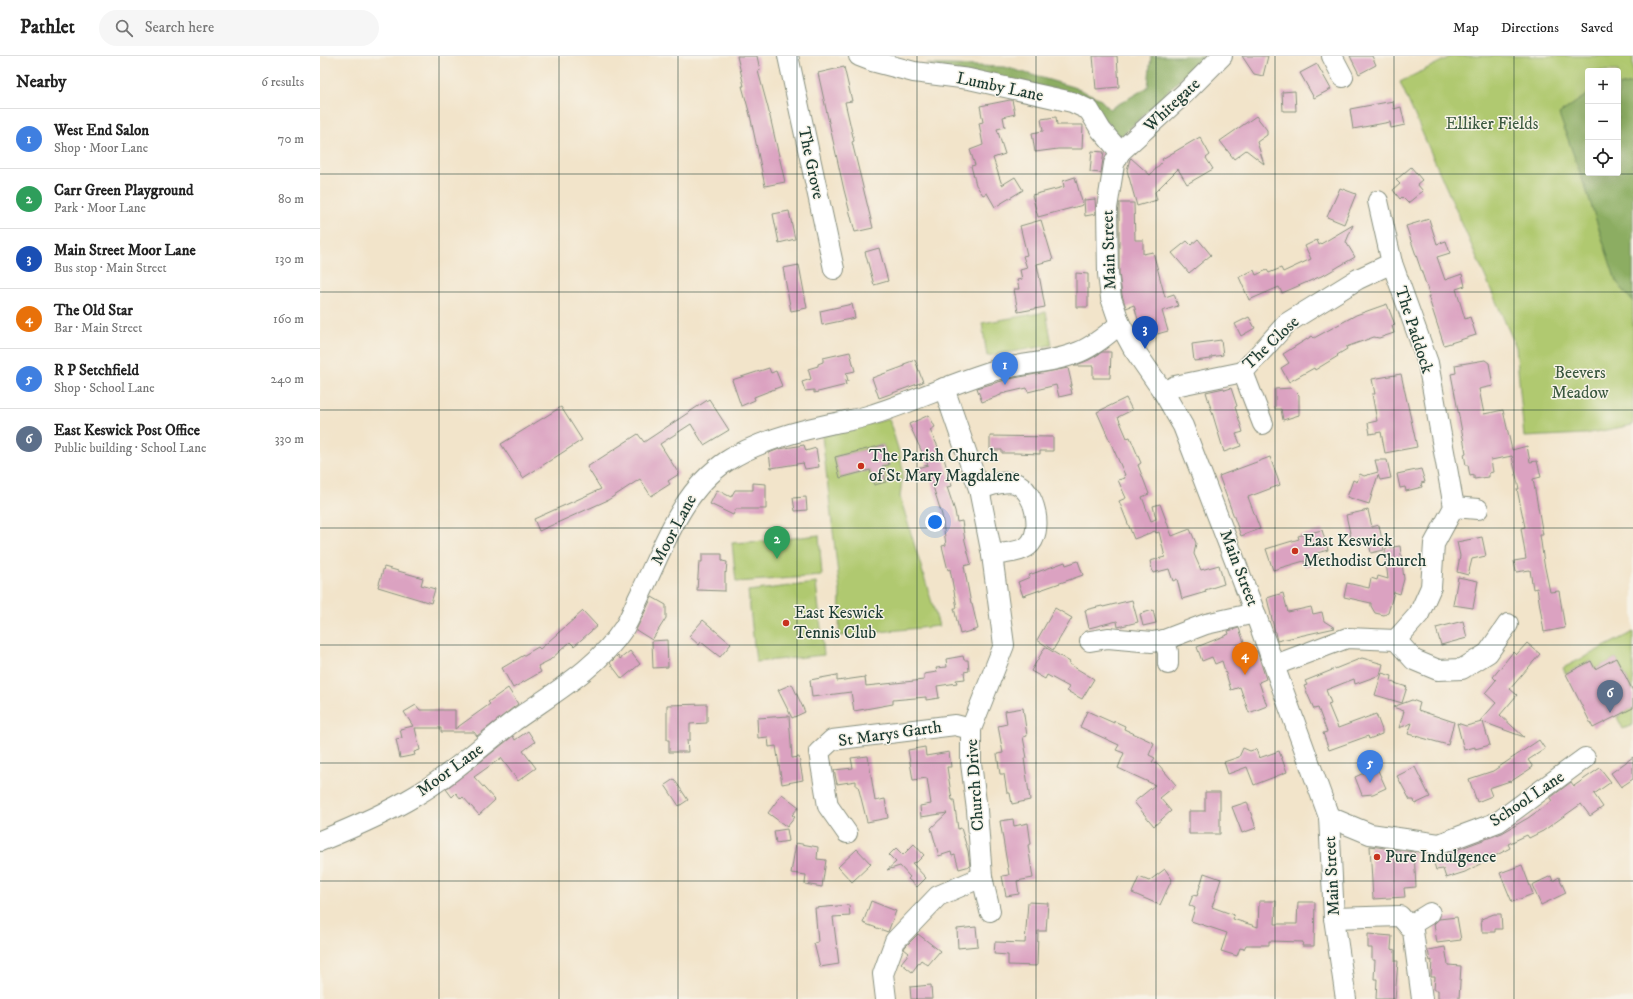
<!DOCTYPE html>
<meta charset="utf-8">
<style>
:root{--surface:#fff;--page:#f6f6f6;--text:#222;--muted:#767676;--line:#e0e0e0;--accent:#c8321e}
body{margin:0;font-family:"IM FELL DW Pica",serif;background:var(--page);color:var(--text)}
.controls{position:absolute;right:12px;top:12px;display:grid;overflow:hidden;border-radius:4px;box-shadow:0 4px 16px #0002}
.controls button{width:36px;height:36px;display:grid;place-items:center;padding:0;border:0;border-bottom:1px solid var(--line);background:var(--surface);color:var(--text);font:20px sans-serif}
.you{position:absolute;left:615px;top:466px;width:14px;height:14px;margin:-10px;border:3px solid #fff;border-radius:50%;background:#1a73e8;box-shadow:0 0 0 6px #1a73e833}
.badge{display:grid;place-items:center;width:26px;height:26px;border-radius:50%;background:var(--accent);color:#fff;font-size:13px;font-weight:700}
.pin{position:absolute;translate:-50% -33px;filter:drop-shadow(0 1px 2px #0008)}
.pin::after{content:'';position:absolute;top:21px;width:14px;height:12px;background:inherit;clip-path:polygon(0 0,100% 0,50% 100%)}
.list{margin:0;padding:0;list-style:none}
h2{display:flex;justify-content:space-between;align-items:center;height:52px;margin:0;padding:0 16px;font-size:17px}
h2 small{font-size:13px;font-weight:400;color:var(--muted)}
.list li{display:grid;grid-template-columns:26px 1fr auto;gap:12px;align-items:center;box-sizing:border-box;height:60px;padding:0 16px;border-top:1px solid var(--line)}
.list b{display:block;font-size:15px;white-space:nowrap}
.list p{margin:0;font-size:13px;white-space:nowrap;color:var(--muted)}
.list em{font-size:13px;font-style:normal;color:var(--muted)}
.icon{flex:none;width:22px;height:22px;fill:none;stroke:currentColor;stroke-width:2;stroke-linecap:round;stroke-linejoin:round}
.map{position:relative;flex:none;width:1313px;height:943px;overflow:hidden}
header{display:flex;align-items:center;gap:24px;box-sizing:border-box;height:56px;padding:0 20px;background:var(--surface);border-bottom:1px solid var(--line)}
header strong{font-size:19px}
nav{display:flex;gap:22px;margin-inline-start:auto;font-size:14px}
.search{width:280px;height:36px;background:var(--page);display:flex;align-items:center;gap:10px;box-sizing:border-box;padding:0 14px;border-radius:22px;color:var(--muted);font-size:15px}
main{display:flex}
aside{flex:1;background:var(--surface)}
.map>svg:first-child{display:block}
.green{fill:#b0c96f;stroke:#688352;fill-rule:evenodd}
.forest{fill:#8cad62;stroke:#56754b}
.building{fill:#dba2c1}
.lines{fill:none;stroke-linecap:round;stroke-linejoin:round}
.minor-casing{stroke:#88907f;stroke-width:22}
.minor{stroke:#fff;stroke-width:20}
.grid{fill:none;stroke:#1f3d34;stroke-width:1;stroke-opacity:0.55}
.poi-dot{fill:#c8321e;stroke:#f7f3e8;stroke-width:1.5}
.labels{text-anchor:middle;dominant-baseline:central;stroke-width:3;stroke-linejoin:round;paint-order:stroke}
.street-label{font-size:17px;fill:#1f3d34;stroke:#f7f3e8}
.park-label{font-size:17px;fill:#3c5940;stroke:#f7f3e8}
.poi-label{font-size:17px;fill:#1f3d34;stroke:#f7f3e8;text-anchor:start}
</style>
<header>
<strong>Pathlet</strong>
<div class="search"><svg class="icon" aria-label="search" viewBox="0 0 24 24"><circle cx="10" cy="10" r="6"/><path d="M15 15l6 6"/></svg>Search here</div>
<nav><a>Map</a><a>Directions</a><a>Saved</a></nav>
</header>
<main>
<aside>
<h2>Nearby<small>6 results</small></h2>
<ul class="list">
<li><span class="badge" style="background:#3f7fe0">1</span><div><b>West End Salon</b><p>Shop · Moor Lane</p></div><em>70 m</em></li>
<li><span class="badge" style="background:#2e9e5b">2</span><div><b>Carr Green Playground</b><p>Park · Moor Lane</p></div><em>80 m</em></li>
<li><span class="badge" style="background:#1a4fb4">3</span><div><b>Main Street Moor Lane</b><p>Bus stop · Main Street</p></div><em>130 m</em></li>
<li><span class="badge" style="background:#e8710a">4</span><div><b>The Old Star</b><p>Bar · Main Street</p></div><em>160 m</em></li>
<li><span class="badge" style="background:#3f7fe0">5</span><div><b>R P Setchfield</b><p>Shop · School Lane</p></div><em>240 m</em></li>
<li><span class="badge" style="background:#5c6f8a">6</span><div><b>East Keswick Post Office</b><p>Public building · School Lane</p></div><em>330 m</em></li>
</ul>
</aside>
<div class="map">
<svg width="1313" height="943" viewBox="0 0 1313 943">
<rect width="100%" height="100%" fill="#f7f3e8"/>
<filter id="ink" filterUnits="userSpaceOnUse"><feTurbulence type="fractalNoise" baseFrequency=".025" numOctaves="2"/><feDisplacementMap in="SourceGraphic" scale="8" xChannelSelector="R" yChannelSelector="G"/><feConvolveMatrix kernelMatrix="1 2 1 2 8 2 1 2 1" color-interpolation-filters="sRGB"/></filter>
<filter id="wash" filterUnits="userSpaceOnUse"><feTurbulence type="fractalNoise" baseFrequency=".012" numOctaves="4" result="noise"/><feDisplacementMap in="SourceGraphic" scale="16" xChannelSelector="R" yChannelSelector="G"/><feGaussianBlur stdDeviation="0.9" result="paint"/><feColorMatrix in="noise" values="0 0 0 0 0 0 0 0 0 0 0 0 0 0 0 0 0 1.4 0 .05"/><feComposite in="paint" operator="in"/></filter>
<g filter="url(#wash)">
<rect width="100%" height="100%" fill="#f2e4ca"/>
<g class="green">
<polygon points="1132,0 1313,0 1313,27 1298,30 1298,15 1268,15 1268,38 1239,58 1267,136 1296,225 1313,246 1313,369 1265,378 1204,381 1196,291 1080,26"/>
<polygon points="726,256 732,289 667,300 662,267"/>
<path d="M569 363 580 399 583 415 580 441 619 570 519 580 520 536 502 380ZM563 389 569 409 562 410 566 426 554 429 550 414 520 422 515 401Z"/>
<polygon points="499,479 502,520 416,526 412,487 446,485"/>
<polygon points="496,527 504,599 436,606 428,535"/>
<polygon points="1313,576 1313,635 1296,602 1275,613 1271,605 1246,618 1243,612"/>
<polygon points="1313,652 1313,669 1303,673 1297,661"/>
</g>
<g class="forest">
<polygon points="831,0 884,0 800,82 768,46 606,8 685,11 753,31 779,42 790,53 828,31"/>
<polygon points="1313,27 1313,246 1296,225 1267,136 1239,58 1268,38 1268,117 1298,117 1298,30"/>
</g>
<g id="blocks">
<g class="building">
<polygon points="417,0 437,0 440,14 438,15 448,52 465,126 445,130 430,59 422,30 424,30"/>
<polygon points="773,0 797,0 799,31 776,33"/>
<polygon points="922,0 948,0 943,20 934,18"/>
<polygon points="1030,0 1052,0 1056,9 1039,18"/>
<polygon points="997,8 1011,33 994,42 980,17"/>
<polygon points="524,11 532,45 525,46 534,85 532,86 553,172 535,176 524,134 498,17"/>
<polygon points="975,35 976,55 963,55 962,36"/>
<polygon points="690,44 692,44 695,58 683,61 685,71 677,73 685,98 673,102 682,129 695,121 703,134 675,151 667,137 663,139 656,129 651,110 655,109 650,94 663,89 659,67 663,66 660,50"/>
<polygon points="1073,45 1074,53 1081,51 1085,69 1071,72 1070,66 1033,73 1030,53"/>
<polygon points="936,60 947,74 947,79 937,86 944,108 926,94 914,103 900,85"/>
<polygon points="736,61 737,69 763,69 762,93 738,93 715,96 712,77 723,75 721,63"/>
<polygon points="880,81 890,99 886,102 893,113 867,128 858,113 835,136 837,144 817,150 807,114 810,103 811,102 830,119 843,105 842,103"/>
<polygon points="772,95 784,96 781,117 770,116"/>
<polygon points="1091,111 1102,124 1097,128 1103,135 1088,147 1082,141 1080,143 1073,134 1080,128 1076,124"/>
<polygon points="755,121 763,149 718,161 712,139 744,131 743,125"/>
<polygon points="1020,132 1036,138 1024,168 1007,161"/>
<polygon points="775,143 776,158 765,160 764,144"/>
<polygon points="799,147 814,147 815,184 823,184 823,198 833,196 845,241 854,238 858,250 842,255 848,275 823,282 814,249 806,252 802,239 799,217"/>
<polygon points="469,155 475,183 459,187 453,158"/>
<polygon points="1109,163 1117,188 1126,185 1130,197 1117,201 1125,224 1142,218 1145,230 1136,233 1145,263 1150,261 1156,279 1124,289 1108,240 1110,240 1086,170"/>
<polygon points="721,164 733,204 717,208 725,251 698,256 694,233 699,233 697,224 702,223 700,214 707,212 703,200 707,199 700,170"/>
<polygon points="1033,169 1026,186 1035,201 1006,218 962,237 959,231 929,244 919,221 934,214 936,219 947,214 949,217 961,212 963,216 991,203 985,190 997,184 999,189"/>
<polygon points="878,183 891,199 869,217 852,197 867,185 871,189"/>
<polygon points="559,192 568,225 554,229 545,196"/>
<polygon points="479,209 487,252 471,255 463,212"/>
<polygon points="756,217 768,218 768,251 756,251"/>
<polygon points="532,248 535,262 502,269 500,255"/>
<polygon points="1067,248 1075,269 1072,270 1074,277 1059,282 1054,281 1026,291 1027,293 1017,299 1018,300 995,314 994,312 969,326 961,312 969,307 963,298 992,280 994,282 1036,259"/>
<polygon points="929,261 935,272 921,280 915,268"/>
<polygon points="901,284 903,299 891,301 891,303 874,305 872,288"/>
<polygon points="530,296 535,315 526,317 528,325 525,325 526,329 494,337 494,334 485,335 482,326 491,323 488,313 498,310 498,308 503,306 503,302"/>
<polygon points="782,296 791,296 790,322 773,322 773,310 754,310 769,304"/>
<polygon points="595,304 603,326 559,342 552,322 585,310 584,308"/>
<polygon points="1165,304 1169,307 1173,330 1159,333 1164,358 1183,354 1192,394 1207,390 1210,406 1217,405 1221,421 1213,423 1223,479 1220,479 1224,507 1230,536 1239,535 1245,572 1224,576 1217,532 1213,533 1210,514 1196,516 1194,505 1206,503 1201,472 1205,471 1197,433 1199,433 1192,400 1171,404 1173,416 1169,417 1169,421 1154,423 1154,419 1150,420 1148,409 1146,409 1144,398 1146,397 1131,318 1136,317 1135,309"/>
<polygon points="449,312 451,317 456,315 462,330 434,341 435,344 421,350 412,324"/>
<polygon points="748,312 752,329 750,329 752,338 739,341 736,329 708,336 707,332 681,338 681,339 662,346 657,332 689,323"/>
<polygon points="1081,318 1097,391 1065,397 1061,376 1050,378 1048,367 1057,365 1052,338 1055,338 1052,323"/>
<polygon points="904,332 905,334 911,332 917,350 915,351 923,376 916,378 921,390 904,396 886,336"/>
<polygon points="972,332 979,339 979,359 963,364 961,353 955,353 955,333"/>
<polygon points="806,342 812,354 798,361 807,382 810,381 821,407 818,409 829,438 822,441 831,465 836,463 833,450 840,448 852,480 870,473 876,487 874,498 881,514 899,509 904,528 885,534 886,536 862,543 857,523 853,525 849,513 833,517 830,505 845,501 839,476 836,477 835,475 814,483 799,445 806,442 798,424 805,422 804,419 805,419 777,356"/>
<polygon points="389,343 409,374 384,389 371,368 340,388 359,418 348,425 350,428 331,440 320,423 288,444 219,475 214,463 281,433 267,411 318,378 324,386"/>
<polygon points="241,351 262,384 203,422 181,388"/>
<polygon points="609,359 615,371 610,374 621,397 622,396 628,416 632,430 627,431 635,455 637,466 642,465 645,485 651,508 644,510 651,548 652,548 658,573 640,578 634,552 637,552 630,513 628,514 622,490 626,489 622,459 610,421 601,424 597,412 608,409 589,368"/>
<polygon points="670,380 733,381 733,395 720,395 720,398 696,397 682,397 682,394 670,394"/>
<polygon points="484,389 486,395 496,392 499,411 485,413 483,407 451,412 449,397 459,393"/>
<polygon points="563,389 569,409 562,410 566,426 554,429 550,414 520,422 515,401"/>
<polygon points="950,401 960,429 928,441 940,473 921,480 899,420"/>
<polygon points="1055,404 1067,404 1071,422 1060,424 1058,419 1049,448 1027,441 1033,424 1037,426 1040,418 1044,420 1058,416"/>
<polygon points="1101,413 1105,426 1101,427 1102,431 1086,435 1085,431 1080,432 1077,418"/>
<polygon points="433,427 446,428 446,453 416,453 413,459 390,448 397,434 411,441 415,434 433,434"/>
<polygon points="486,441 487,454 475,455 473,442"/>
<polygon points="1048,454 1052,471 1059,469 1064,494 1051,497 1048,482 1032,486 1026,459"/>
<polygon points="1002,474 1008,494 997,497 1000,507 986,511 984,505 953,514 946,493 979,483 978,480"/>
<polygon points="1162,481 1166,500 1152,503 1148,519 1137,516 1140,500 1137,486"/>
<polygon points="1080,490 1084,523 1080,538 1074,536 1068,557 1064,559 1055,557 1051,550 1051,547 1024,541 1027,527 1049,532 1051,522 1057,524 1058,520 1068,523 1065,497 1066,492"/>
<polygon points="382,498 402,498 402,505 407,506 406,517 405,516 405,535 377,534 379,506 382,506"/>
<polygon points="758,505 763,519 703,540 698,526 710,521 709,519 734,510 745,506 746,509"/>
<polygon points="64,511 103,522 101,529 115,533 111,547 58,531"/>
<polygon points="1138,521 1158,525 1153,552 1133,549"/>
<polygon points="963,537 968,556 991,551 993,558 1002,556 1004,565 1015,572 957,585 947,542"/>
<polygon points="332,541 346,549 346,562 332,584 316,574"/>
<polygon points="812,544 818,566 798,571 797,565 769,572 765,554 782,550 783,551"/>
<polygon points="735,552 752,562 733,594 717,584"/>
<polygon points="833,554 836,567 823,570 820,558"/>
<polygon points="263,555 277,570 254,590 250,586 230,604 218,610 221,616 193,632 182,612 218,591 220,593"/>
<polygon points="383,564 411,588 400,601 381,586 379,589 369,580"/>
<polygon points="1143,565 1147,582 1121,589 1116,572"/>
<polygon points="919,572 928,598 937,595 946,623 939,626 947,650 929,657 920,631 911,634 902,605 895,608 892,601 882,605 877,591 909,578 908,575"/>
<polygon points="347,584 348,611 333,612 332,585"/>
<polygon points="1207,587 1220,598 1190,633 1197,639 1180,659 1204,681 1163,666 1170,689 1155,693 1155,691 1144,694 1137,667 1146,670 1162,666 1160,665 1176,647 1165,637 1176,624 1173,621 1193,596 1196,599"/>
<polygon points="725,591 750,606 749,608 774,623 762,643 747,635 749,631 727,619 725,623 711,615"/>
<polygon points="310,595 320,608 302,623 290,607 298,599 300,603"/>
<polygon points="643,600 644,604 648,604 649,615 644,616 645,623 636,624 637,627 617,630 619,642 606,644 606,641 573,644 573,648 534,655 531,636 492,641 490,624 517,619 517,625 545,621 546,630 604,624 604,618 617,616 616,612 627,611 626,603"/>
<polygon points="1042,602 1063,608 1060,619 1035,628 1034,623 1006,634 1011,647 1008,648 1018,672 1056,658 1062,674 1062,678 1049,683 1048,680 1009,694 1003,677 1007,676 998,652 994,653 984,630 987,629 985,625"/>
<polygon points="1296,602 1313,635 1313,652 1273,672 1246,618 1271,605 1275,613"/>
<polygon points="1062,617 1072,620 1071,626 1087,631 1082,647 1055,639"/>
<polygon points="472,628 485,656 472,662 458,634"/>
<polygon points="188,632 198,648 157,680 154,676 121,676 121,672 95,672 100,694 94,696 95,699 80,702 76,683 82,682 80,673 93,670 84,656 96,649 100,654 135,654 135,673 170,648 168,646"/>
<polygon points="1092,644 1100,647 1098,654 1134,666 1128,689 1088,678 1092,667 1079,672 1084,655 1073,651"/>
<polygon points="387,648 387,667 370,668 370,684 367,684 368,696 349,696 349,684 347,684 347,649"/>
<polygon points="703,652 707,680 703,681 707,702 704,702 710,744 692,748 690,737 687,737 684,718 680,718 677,698 683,697 678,670 687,668 685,655"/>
<polygon points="767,655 794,667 794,665 805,670 804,673 834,687 829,699 835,702 832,706 839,709 856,729 840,742 851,755 834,770 814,746 835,729 798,712 804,697 796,694 799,689 760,671"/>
<polygon points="469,660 472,702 479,701 483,724 462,728 456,690 449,691 448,681 438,682 437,662"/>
<polygon points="208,675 215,686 203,695 216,712 198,725 181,702 154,721 175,744 159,759 143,741 141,743 136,737 132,741 126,733 193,680 195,684"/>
<polygon points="1219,684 1225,693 1208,704 1213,711 1190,726 1190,725 1169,732 1172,740 1157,746 1149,723 1173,715"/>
<polygon points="605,691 606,700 629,696 631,711 627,711 632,744 634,744 638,773 641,772 648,795 650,810 639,813 635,799 632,800 631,796 619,800 611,772 627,757 601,761 600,750 611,748 607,722 593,724 588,694"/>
<polygon points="923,692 930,695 936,693 939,702 959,695 967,716 934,729 927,711 908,718 904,706 919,701"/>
<polygon points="548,700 555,745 565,743 568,762 547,766 538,730 536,730 536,725 517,728 514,714 533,712 531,702"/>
<polygon points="1313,701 1313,723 1301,731 1291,717"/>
<polygon points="1056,710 1066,732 1053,738 1042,739 1035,721 1044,717 1043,715"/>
<polygon points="1095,711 1110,741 1095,748 1094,744 1090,744 1077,720"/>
<polygon points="1280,712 1291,726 1274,738 1283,751 1270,760 1261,748 1223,775 1209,782 1207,779 1188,788 1190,792 1145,816 1126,822 1123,813 1116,814 1112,800 1123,799 1182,777 1208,762 1232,745 1230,742 1251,726 1254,730"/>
<polygon points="354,723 368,744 359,750 345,729"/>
<polygon points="885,736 900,736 900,778 869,778 869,755 885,755"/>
<polygon points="462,738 479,751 472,759 475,761 467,771 448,757"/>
<polygon points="927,746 936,772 922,777 912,751"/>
<polygon points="693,763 694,770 708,767 711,788 708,789 713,822 697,825 699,838 686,840 682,820 689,819 680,765"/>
<polygon points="467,773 469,785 456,787 454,775"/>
<polygon points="476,787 498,791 497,803 506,804 502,831 485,828 486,819 471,817"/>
<polygon points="594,788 604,799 597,806 592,807 606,822 597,831 588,823 590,821 580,810 567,814 576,806 569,799 576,792 583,799"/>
<polygon points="1050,790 1094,796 1096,831 1084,832 1085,841 1053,843"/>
<polygon points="537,793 551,808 532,826 518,811"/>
<polygon points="1202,809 1213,838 1192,846 1180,817"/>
<polygon points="845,813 852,823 840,849 812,837 819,821 829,825"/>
<polygon points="884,817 901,823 892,851 914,859 913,863 938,871 939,845 956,845 955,868 977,868 978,846 995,846 994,890 982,890 983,886 949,885 949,889 926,889 924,893 920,892 917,900 901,895 907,877 871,865 875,852 869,849 873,839 877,840"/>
<polygon points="1231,820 1233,825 1239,821 1246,837 1221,849 1212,829"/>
<polygon points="551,845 576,855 568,876 543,867"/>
<polygon points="708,846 728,847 726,875 718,875 717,910 688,909 688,899 674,898 675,886 705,887"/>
<polygon points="529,849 530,860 513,861 519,908 500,911 494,887 498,886 495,852"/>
<polygon points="1174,858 1181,858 1182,873 1175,873 1175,876 1162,876 1161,863"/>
<polygon points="1137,861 1141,884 1117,887 1114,868 1119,863"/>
<polygon points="656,871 658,890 638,892 637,873"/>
<polygon points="598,878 620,895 608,909 601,904 592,916 581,907 589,897 584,893 585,891"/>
<polygon points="1048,878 1072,880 1071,893 1075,894 1075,905 1078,905 1075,943 1056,943 1057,923 1054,923 1055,904 1052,904 1052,892 1048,892"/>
<polygon points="1125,891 1128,909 1141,910 1139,943 1118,943 1118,934 1114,934 1115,921 1111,921 1112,904 1110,905 1108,894"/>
<polygon points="611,929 612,943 591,943 590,931"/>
</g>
</g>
</g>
<g filter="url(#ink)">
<use href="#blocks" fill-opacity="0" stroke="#88907f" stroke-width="1"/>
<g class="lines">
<defs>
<g id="minor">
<polyline points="468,0 514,213"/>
<polyline points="539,0 552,5 594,16 649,23 752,46 769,54 781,74 800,96"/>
<polyline points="902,0 865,37 800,96 794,108 787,152 788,218 791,242 800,268 813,292 844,337 863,370 935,557 1009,761 1014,862 1026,943"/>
<polyline points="1012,0 1023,21"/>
<polyline points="923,316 943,368"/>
<polyline points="624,332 659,433 672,499 684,589 651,673 651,707 657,754 662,821 670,855"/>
<polyline points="844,337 855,330 923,316 967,267 1038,223 1072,207"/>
<path d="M659 433C670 430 684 424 695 427 716 434 724 477 708 490 699 497 683 497 672 499"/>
<polyline points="1134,451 1158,453"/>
<polyline points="844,584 848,596 848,608"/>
<polyline points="1076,584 1094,604 1118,614 1142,613 1168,597 1188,568"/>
<polyline points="770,585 788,582 832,586 844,584 886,568 935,557"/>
<polyline points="955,609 1027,582 1076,584 1099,558 1111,531 1114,488 1134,451 1108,307 1072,207 1058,145"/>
<polyline points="1009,761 1050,778 1119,788 1178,766 1265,702"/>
<polyline points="527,777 508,750 499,696 512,684 635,669 651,673"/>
<path d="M0 785C32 772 65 758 95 740 131 719 161 690 194 665 233 637 277 613 304 572 310 563 314 551 319 541 343 493 360 436 407 405 436 386 477 375 510 368 525 365 540 363 554 358 595 345 635 326 676 314 703 307 733 307 759 296 774 290 788 278 800 268"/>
<polyline points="1014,862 1080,860 1093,875 1102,943"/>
<polyline points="1089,870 1110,857"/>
<polyline points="566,943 563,918 575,885 618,840 662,821"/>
</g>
</defs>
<use href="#minor" class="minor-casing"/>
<use href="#minor" class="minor"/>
</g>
</g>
<path class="grid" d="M119 0V943M239 0V943M358 0V943M477 0V943M597 0V943M716 0V943M836 0V943M955 0V943M1074 0V943M1194 0V943M0 118H1313M0 236H1313M0 354H1313M0 472H1313M0 589H1313M0 707H1313M0 825H1313"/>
<g class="poi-dot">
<circle cx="541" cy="410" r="4"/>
<circle cx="975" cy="495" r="4"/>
<circle cx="466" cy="567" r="4"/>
<circle cx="1057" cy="801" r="4"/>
</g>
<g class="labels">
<g class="street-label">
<text transform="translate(680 31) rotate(12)">Lumby Lane</text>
<text transform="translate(852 49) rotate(-43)">Whitegate</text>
<text transform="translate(491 107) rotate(78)">The Grove</text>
<text transform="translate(789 194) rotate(-92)">Main Street</text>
<text transform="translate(1094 274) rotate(72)">The Paddock</text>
<text transform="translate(951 287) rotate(-43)">The Close</text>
<text transform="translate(354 474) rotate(-62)">Moor Lane</text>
<text transform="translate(919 512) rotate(69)">Main Street</text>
<text transform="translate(570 678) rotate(-8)">St Marys Garth</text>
<text transform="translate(130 714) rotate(-36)">Moor Lane</text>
<text transform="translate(655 729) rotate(-94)">Church Drive</text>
<text transform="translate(1207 743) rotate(-34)">School Lane</text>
<text transform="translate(1012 820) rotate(-93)">Main Street</text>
</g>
<g class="park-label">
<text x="1172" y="68">Elliker Fields</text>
<text x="1260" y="317">Beevers<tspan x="1260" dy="20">Meadow</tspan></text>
</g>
<g class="poi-label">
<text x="549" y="400">The Parish Church<tspan x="549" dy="20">of St Mary Magdalene</tspan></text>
<text x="983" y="485">East Keswick<tspan x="983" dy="20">Methodist Church</tspan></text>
<text x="474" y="557">East Keswick<tspan x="474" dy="20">Tennis Club</tspan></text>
<text x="1065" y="801">Pure Indulgence</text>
</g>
</g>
</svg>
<div class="controls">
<button>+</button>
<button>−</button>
<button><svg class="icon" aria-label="locate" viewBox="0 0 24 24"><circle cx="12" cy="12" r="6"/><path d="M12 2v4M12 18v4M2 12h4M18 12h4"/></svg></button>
</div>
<div class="you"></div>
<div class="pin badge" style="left:685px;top:329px;background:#3f7fe0">1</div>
<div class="pin badge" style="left:457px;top:503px;background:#2e9e5b">2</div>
<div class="pin badge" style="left:825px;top:293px;background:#1a4fb4">3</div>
<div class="pin badge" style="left:925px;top:619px;background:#e8710a">4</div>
<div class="pin badge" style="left:1050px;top:727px;background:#3f7fe0">5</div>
<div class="pin badge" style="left:1290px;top:657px;background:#5c6f8a">6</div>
</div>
</main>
